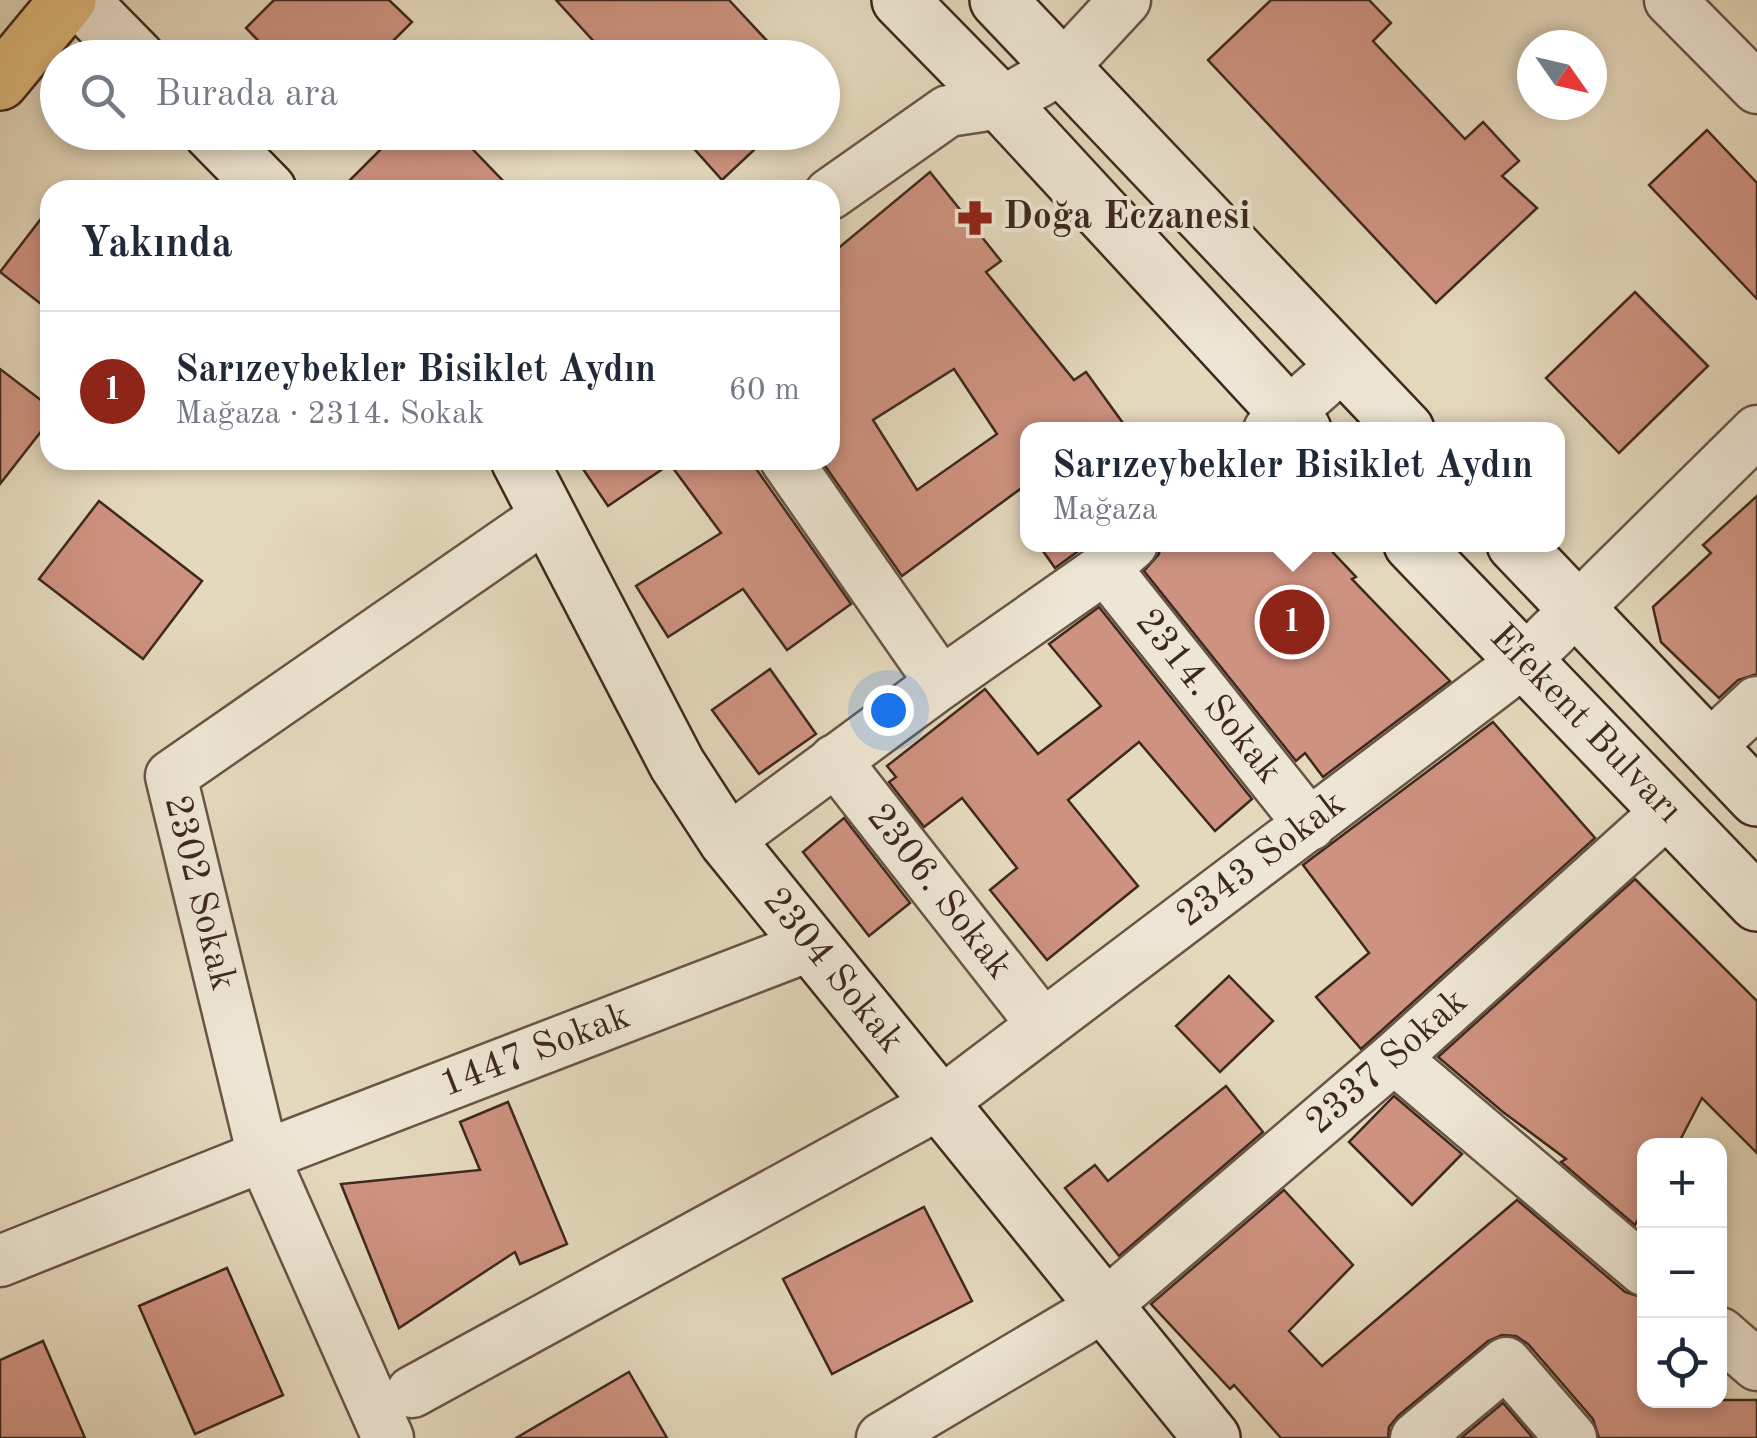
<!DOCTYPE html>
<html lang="tr">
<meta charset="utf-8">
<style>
:root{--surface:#fff;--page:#f2f2f3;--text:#1f2937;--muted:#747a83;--line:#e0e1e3;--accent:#8f2418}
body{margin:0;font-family:"Old Standard TT",serif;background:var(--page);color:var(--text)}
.controls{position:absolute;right:30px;bottom:30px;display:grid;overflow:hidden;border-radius:20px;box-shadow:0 5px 15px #0003}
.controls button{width:90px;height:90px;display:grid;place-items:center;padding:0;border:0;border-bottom:2px solid var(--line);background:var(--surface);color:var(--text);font:50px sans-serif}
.compass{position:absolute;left:1517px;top:30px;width:90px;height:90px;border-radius:50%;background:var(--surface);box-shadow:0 5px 15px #0003;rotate:124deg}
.you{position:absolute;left:888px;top:710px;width:35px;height:35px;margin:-25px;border:8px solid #fff;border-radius:50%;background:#1a73e8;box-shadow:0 0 0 15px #1a73e833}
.badge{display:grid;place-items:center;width:65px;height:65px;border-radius:50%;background:var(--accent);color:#fff;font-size:32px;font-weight:700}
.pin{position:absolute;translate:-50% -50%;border:5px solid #fff;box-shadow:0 2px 10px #0006}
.popup{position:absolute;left:1020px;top:422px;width:545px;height:130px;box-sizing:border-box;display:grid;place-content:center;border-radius:20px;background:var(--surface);filter:drop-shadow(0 2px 8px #0005);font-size:32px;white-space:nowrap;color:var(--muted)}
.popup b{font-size:38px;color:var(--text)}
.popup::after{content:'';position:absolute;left:50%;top:100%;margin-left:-20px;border:20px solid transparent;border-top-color:var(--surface)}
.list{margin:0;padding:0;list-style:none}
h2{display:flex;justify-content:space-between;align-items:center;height:130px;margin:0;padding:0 40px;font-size:42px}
h2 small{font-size:32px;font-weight:400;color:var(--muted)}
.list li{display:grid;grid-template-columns:65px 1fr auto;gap:30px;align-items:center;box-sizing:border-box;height:160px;padding:0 40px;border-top:2px solid var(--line)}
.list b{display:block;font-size:38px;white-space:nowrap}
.list p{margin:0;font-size:32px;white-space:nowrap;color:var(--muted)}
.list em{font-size:32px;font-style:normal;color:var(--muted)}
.icon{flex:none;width:55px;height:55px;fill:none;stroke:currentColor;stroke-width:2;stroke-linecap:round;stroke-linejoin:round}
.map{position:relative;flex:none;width:1757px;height:1438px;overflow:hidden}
.search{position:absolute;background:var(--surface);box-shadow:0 5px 15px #0003;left:40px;top:40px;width:800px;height:110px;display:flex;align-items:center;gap:25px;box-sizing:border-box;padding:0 35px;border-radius:55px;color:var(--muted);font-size:38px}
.panel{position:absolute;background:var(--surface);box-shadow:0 5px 15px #0003;left:40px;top:180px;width:800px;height:290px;border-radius:30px}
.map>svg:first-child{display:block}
.building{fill:#ce9280;stroke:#3e281e;stroke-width:2.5;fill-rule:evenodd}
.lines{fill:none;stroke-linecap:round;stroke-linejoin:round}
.street-casing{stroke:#685446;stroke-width:55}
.secondary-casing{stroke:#3e281e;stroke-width:60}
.primary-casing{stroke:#3e281e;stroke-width:60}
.street{stroke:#eee6d4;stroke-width:50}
.secondary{stroke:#eee6d4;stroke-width:55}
.primary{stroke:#e2bc7e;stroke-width:55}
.labels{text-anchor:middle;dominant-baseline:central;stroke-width:8;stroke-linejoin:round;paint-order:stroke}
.poi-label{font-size:38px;font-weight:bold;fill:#3e281e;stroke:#eee6d4;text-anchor:start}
.street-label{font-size:38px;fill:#3e281e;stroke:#eee6d4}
</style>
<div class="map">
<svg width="1757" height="1438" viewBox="0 0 1757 1438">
<rect width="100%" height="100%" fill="#e5d9bd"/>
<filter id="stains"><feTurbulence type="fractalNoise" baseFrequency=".002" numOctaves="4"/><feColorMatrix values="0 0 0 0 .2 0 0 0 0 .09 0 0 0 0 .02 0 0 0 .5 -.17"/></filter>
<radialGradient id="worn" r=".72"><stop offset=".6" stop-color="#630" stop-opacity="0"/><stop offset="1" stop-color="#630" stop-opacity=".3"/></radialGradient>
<g class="building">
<polygon points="274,0 389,0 412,22 376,58 275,58 246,28"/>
<polygon points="556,0 729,0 783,58 609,58"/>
<polygon points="1271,0 1369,0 1391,23 1373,41 1465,139 1483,122 1519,161 1502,176 1537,208 1436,303 1208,60"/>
<polygon points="1707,130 1757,183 1757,299 1649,185"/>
<polygon points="398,132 456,132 512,190 340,190"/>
<polygon points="679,132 773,132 722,180"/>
<path d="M930 172 1001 261 986 272 1074 380 1086 372 1128 430H1027V484L902 576 823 463 830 460V255ZM954 369 997 434 917 490 873 420Z"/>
<polygon points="50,207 50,311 0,272"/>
<polygon points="1635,292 1708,366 1619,453 1546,378"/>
<polygon points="0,369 50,407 50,420 0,484"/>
<polygon points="577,460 750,460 851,604 787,650 743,589 668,637 636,586 721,533 670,464 608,506"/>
<polygon points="1757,496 1757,674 1738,680 1719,698 1661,642 1653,607 1711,553 1703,545"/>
<polygon points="99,501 202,581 143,659 39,579"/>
<polygon points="1038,544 1088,544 1055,568"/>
<polygon points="1160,544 1325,544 1356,577 1352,579 1450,681 1323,777 1305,753 1296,761 1144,571 1159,554"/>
<polygon points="1099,607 1252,799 1215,831 1139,742 1068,800 1138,886 1047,960 990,890 1017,868 962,798 924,827 889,782 896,777 887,766 985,689 1038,754 1101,706 1049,644"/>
<polygon points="770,669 816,734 759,774 712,710"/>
<polygon points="1493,722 1595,838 1361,1049 1316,997 1369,953 1303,865"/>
<polygon points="844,818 910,903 869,936 803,852"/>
<polygon points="1635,879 1757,1001 1757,1153 1702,1098 1677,1146 1644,1146 1644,1208 1635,1225 1561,1162 1566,1159 1503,1112 1438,1057"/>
<polygon points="1229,976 1273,1021 1220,1072 1176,1026"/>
<polygon points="1226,1086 1263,1132 1119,1256 1065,1188 1095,1165 1108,1181"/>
<polygon points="1394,1096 1462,1154 1412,1205 1349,1142"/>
<polygon points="508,1102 567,1244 520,1264 515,1252 399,1328 341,1184 480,1170 460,1122"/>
<polygon points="1284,1190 1353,1265 1289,1331 1322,1366 1517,1200 1625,1292 1644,1298 1644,1400 1757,1400 1757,1438 1599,1438 1593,1419 1528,1344 1516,1336 1502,1335 1488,1341 1398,1416 1389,1427 1388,1438 1281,1438 1234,1385 1230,1389 1151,1304"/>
<polygon points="924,1207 972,1301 832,1374 783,1279"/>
<polygon points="227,1268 283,1395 195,1434 139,1306"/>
<polygon points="43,1341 85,1438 0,1438 0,1360"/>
<polygon points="629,1372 667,1438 516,1438"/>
<polygon points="1503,1403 1533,1438 1461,1438"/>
</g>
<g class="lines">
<defs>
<g id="street">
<polyline points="1670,0 1757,88"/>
<polyline points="830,194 948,111 1001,103 1061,69 1125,0"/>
<polyline points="1269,430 1344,364"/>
<polyline points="786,460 941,683"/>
<path id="s1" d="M1105 568 1310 825"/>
<polyline points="1708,748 1757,702"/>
<path id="s2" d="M835 760 1043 1025"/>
<polyline points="727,841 941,683 1105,568 1132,544"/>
<polyline points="1394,1058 1644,1270"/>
<path id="s3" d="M0 1261 263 1156 809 946"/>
<polyline points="1720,1333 1757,1365"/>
<path id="s4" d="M412 1392 939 1104 1523 662 1757 431"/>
<polyline points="388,1438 263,1156 171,776 549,514"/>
<path id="s5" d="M882 1438 1103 1307 1394 1058 1668 811"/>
<polyline points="1416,1438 1506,1363 1571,1438"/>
</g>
<g id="secondary">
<polyline points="80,0 137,58"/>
<polyline points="900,0 1001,103 1303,430"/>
<polyline points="998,0 1406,430"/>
<polyline points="211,132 268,190"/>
<path id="s6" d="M519 460 677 764 727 841 1212 1438"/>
<path id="s7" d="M1412 544 1757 903"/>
<polyline points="1515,544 1757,798"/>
</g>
<polyline id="primary" points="0,82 68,0"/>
</defs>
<use href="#street" class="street-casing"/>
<use href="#secondary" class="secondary-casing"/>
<use href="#primary" class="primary-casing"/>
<use href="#street" class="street"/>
<use href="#secondary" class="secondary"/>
<use href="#primary" class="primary"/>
</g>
<defs>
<symbol id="pharmacy-bare" viewBox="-9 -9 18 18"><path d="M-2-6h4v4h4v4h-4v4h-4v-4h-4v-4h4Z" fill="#8f2418" stroke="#eee6d4" stroke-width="2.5" paint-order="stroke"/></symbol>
</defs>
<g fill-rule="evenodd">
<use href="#pharmacy-bare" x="950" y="193" width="50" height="50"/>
</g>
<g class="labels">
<g class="poi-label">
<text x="1003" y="218">Doğa Eczanesi</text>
</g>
<g class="street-label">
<text stroke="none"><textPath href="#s1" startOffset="165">2314. Sokak</textPath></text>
<text stroke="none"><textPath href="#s7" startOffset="250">Efekent Bulvarı</textPath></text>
<text stroke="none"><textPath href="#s4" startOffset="1005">2343 Sokak</textPath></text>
<text stroke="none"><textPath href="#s2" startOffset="168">2306. Sokak</textPath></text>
<text transform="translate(199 893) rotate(76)">2302 Sokak</text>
<text stroke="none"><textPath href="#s6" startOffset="602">2304 Sokak</textPath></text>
<text stroke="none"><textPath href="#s3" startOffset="575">1447 Sokak</textPath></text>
<text stroke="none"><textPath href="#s5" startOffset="632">2337 Sokak</textPath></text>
</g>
</g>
<rect width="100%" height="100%" filter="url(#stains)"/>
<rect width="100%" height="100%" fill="url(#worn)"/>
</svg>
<div class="controls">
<button>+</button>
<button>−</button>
<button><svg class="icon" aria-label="locate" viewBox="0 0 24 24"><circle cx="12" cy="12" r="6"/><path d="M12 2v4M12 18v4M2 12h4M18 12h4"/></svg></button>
</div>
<svg class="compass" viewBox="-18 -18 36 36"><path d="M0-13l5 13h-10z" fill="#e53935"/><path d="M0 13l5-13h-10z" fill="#747a83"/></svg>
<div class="you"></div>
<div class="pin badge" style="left:1292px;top:622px">1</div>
<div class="popup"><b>Sarızeybekler Bisiklet Aydın</b>Mağaza</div>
<div class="search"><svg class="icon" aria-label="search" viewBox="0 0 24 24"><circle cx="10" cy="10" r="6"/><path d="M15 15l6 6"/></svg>Burada ara</div>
<section class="panel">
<h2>Yakında<small></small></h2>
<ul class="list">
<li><span class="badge">1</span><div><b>Sarızeybekler Bisiklet Aydın</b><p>Mağaza · 2314. Sokak</p></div><em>60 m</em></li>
</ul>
</section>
</div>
